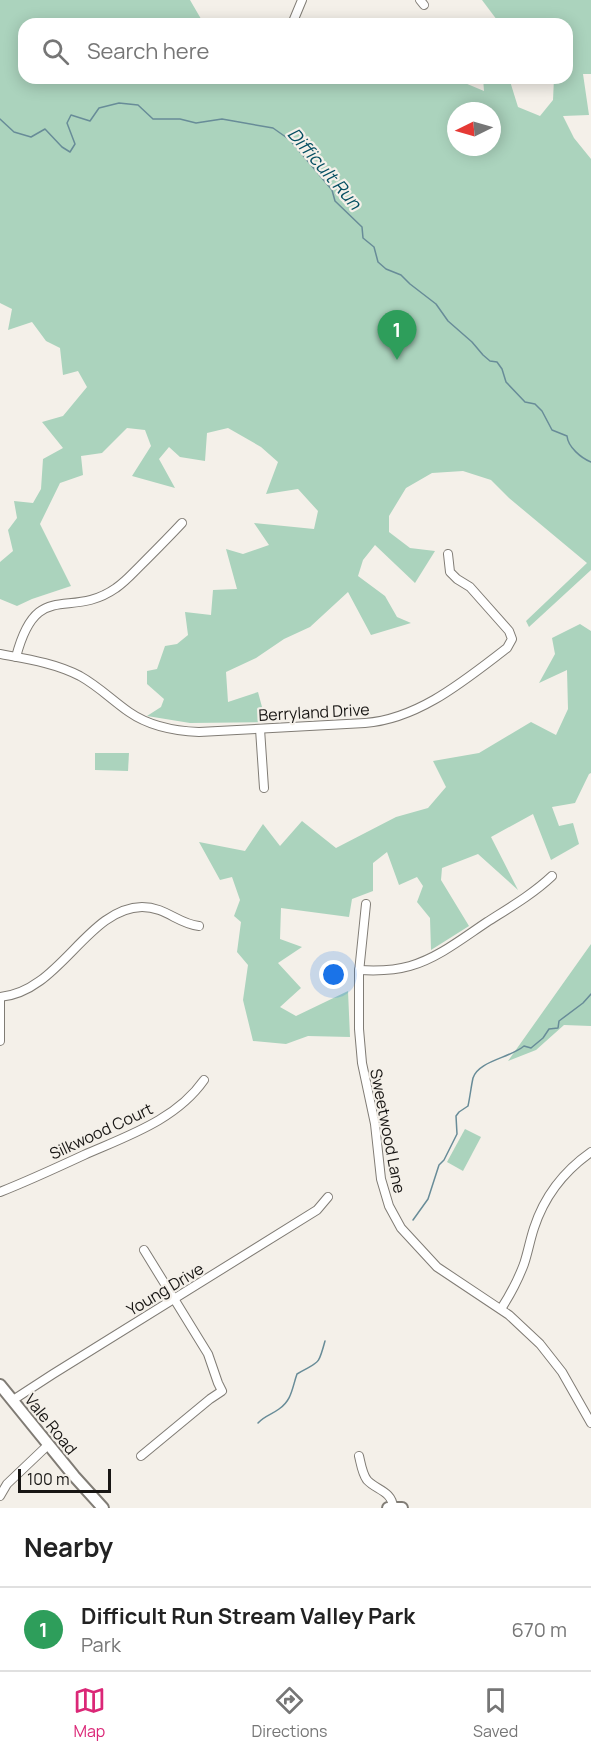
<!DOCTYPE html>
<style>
:root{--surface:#fff;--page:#f2f2f2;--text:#222;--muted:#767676;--line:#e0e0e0;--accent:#db2777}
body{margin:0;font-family:Manrope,sans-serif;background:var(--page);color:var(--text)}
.compass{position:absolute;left:447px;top:102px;width:54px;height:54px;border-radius:50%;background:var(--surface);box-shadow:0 3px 15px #0003;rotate:265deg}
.scale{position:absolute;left:18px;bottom:15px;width:93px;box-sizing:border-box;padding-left:6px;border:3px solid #181614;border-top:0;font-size:16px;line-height:21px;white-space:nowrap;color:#181614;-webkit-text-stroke:4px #f4f0e9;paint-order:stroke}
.you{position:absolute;left:334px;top:975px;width:21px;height:21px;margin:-15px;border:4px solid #fff;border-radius:50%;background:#1a73e8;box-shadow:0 0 0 9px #1a73e833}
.badge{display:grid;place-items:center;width:39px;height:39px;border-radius:50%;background:var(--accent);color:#fff;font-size:20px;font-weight:700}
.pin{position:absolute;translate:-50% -50px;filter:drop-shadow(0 2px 3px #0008)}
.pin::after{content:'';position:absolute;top:32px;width:21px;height:18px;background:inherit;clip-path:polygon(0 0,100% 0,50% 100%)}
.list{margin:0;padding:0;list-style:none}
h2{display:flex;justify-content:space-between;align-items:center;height:78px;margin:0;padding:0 24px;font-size:26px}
h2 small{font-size:20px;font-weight:400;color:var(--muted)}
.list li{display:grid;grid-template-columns:39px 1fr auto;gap:18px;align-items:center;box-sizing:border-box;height:84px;padding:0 24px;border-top:2px solid var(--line)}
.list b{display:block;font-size:22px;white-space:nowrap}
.list p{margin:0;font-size:20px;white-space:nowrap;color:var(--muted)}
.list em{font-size:20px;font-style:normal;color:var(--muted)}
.icon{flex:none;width:33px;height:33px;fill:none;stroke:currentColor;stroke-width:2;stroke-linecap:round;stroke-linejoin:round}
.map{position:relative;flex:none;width:591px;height:1508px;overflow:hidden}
.search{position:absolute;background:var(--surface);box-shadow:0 3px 15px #0003;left:18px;right:18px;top:18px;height:66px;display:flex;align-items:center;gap:15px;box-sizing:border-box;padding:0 21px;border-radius:18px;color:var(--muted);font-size:22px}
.sheet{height:162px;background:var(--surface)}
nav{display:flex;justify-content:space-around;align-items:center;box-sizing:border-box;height:84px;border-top:2px solid var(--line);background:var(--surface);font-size:16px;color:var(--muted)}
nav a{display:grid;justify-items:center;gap:3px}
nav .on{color:var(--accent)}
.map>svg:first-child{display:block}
.green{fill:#abd3bd;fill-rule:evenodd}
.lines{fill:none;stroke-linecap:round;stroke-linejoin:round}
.stream{stroke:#688c98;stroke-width:1.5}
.street-casing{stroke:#807c75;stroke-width:10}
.secondary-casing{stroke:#807c75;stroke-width:14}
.street{stroke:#fff;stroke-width:8}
.secondary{stroke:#fff;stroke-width:10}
.labels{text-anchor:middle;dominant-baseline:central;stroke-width:4.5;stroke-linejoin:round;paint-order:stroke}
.street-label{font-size:16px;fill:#181614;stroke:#f4f0e9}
.water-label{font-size:18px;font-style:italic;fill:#054f62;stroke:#f4f0e9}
</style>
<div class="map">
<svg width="591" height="1508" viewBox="0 0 591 1508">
<rect width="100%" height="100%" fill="#f4f0e9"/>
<g class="green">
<path d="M0 0H190L204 24H24V78H453L484 91 483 78H509L518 107 540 116 553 100 554 78H567V24H500L482 0H591V74H583L589 115 563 116 574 138 591 159V570L529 627 526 621 587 563 509 498 491 480 463 471 432 473 406 488 389 516V532L410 548 435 551 415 583 375 545 363 560 358 576 385 596 397 617 411 623 371 635 348 592 310 627 284 639 256 658 226 672 228 702 258 692 266 722 190 723 147 716 161 707 164 699 147 684V671L157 669 165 646 177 644 188 635 185 612 211 615 213 590 237 589 226 549 243 554 269 545 254 523 314 529 318 511 298 489 266 494 278 462 261 447 228 428 207 433 205 461 180 457 169 447 159 459 175 488 132 476 151 446 145 430 127 428 102 453 81 456 83 475 60 483 40 524 71 586 32 599 17 606 0 599V562L13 551 8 530 17 518 14 501 33 503 41 489 43 459 63 448 42 422 63 416 87 387 78 371 63 375 60 348 46 341 32 322 8 330 12 309 0 303ZM456 111H492V147H456Z"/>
<polygon points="580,624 591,631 591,773 589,774 575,803 552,807 559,826 573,823 579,844 551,860 533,814 491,837 518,890 478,854 442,868 441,880 469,926 431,950 430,918 417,902 423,886 417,877 399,885 387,852 373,863 373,891 352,899 349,917 281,908 280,939 302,947 278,963 301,988 280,1007 296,1016 348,991 350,1037 308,1036 286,1044 253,1041 243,1000 248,965 237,952 241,922 234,916 240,900 232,877 220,880 199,842 245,851 263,824 280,846 302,821 336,848 396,817 428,808 446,787 433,761 479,753 531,722 556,735 568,709 567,670 539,683 555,654 552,638"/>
<polygon points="95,753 129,753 128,771 95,770"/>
<polygon points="591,944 591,1026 564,1025 536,1050 508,1061"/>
<polygon points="465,1129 481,1137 463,1171 447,1162"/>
</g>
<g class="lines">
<g class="stream">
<path d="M0 119 14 132 31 137 45 129 62 147 70 152 75 144 67 123 71 115 90 121 99 108 119 103 138 105 153 119H180L196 123 222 119 273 128 290 140 332 190 335 201 362 227 363 238 374 247 378 262 386 269 401 275 410 284 436 304 448 321 472 342 483 355 490 361 497 362 502 369 506 382 525 402 535 404 542 411 552 430 567 436C568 447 581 458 591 462"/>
<path d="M413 1220 428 1199 439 1165 444 1160 457 1134 456 1116 459 1112 468 1106C470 1097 471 1087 473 1078 478 1061 510 1058 524 1046L531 1048 543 1038 549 1029 558 1028 559 1021 583 1003 591 994"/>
<path d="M258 1423C264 1416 271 1415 279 1409 292 1400 292 1388 297 1374 319 1361 318 1367 325 1341"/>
</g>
<defs>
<g id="street">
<polyline points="420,0 424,5"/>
<polyline points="292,24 302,0"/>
<path d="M0 654C27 659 55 663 80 676 98 686 112 700 129 712 149 726 174 731 199 732L365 723C419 719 465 680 507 648L512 639 509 631 470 587 457 579 450 572 448 554"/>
<path d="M16 657C37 577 69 621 116 588 125 582 132 574 140 566 154 552 168 538 182 523"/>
<polyline points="260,729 264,788"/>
<polyline points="366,904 359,972 359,1029 362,1063 375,1124 381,1179 389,1206 401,1228 437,1267 509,1315 540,1344 562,1372 591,1423"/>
<path d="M359 970C376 971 393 971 410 966 438 958 463 938 487 922 509 908 533 894 552 876"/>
<path d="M0 997C60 992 87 908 142 907 166 907 178 924 199 926"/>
<polyline points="0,1041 0,997"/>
<path d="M0 1192C28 1181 56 1168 84 1155 127 1136 176 1120 204 1080"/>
<path d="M501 1309C510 1295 518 1280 524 1264 528 1252 530 1240 534 1228 544 1197 564 1171 591 1152"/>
<polyline points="13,1400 53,1374 317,1210 328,1197"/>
<polyline points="141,1456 210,1399 222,1391 218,1383 208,1354 144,1250"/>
<path d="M359 1456C361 1464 362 1473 367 1480 376 1490 392 1491 393 1507"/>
<polyline points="0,1496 7,1484 48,1445"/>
</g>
<g id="secondary">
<polyline points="0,1385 74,1476 103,1508"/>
<polyline points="388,1508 402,1508"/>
</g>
</defs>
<use href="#street" class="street-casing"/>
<use href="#secondary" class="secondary-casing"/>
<use href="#street" class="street"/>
<use href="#secondary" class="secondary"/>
</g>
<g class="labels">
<g class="street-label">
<text transform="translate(314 712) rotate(-3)">Berryland Drive</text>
<text transform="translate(101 1131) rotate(-25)">Silkwood Court</text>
<text transform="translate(388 1131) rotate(79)">Sweetwood Lane</text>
<text transform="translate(165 1289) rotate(-31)">Young Drive</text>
<text transform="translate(51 1424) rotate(51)">Vale Road</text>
</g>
<g class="water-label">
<text transform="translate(325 168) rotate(49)">Difficult Run</text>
</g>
</g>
</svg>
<svg class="compass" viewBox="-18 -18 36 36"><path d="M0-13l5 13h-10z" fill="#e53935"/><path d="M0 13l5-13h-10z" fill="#767676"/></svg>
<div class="scale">100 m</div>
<div class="you"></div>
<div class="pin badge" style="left:397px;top:360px;background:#2e9e5b">1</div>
<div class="search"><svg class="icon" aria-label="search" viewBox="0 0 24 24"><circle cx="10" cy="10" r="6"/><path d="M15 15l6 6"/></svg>Search here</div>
</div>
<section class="sheet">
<h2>Nearby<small></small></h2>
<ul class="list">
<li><span class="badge" style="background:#2e9e5b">1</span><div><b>Difficult Run Stream Valley Park</b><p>Park</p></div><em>670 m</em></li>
</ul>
</section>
<nav>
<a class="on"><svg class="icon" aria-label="map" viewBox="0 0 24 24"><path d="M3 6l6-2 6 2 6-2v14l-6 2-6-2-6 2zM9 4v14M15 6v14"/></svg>Map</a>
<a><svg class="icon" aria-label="directions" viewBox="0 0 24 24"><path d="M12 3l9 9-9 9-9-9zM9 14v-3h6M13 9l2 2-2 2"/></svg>Directions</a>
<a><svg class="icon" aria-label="saved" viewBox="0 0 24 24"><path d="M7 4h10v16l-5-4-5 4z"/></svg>Saved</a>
</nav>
